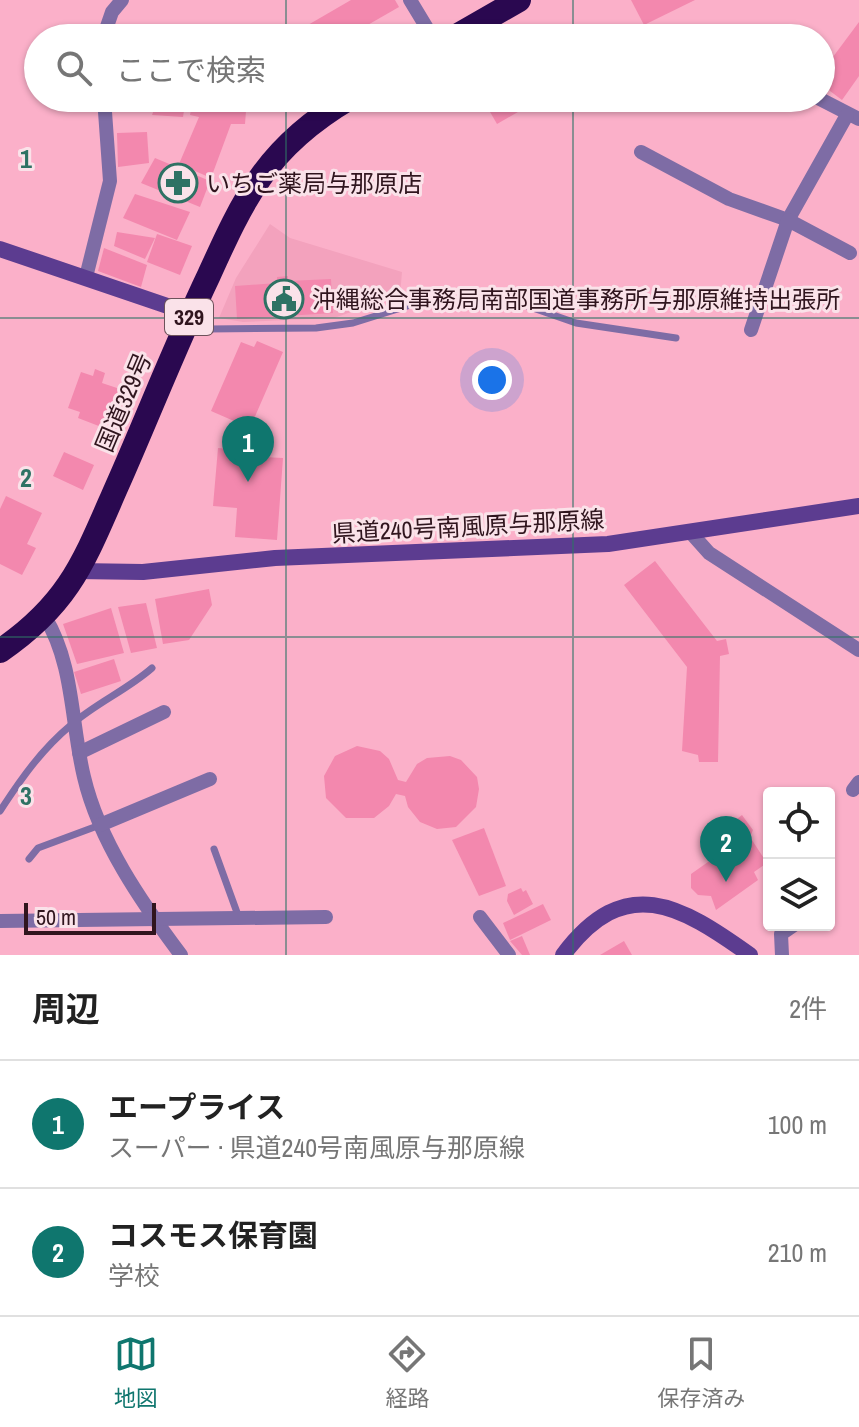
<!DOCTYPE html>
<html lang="ja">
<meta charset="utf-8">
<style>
:root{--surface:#fff;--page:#f6f6f6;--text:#222;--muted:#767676;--line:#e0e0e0;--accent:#0f766e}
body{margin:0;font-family:"Archivo Narrow","Noto Sans JP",sans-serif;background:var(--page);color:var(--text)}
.controls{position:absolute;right:24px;bottom:24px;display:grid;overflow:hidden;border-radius:8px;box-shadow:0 2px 6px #0004}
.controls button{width:72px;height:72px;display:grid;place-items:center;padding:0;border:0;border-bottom:2px solid var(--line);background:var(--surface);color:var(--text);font:40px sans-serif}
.scale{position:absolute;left:24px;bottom:20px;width:132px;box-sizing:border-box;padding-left:8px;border:4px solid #30151e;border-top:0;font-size:22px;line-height:28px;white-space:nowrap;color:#30151e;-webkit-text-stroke:6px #fae2e9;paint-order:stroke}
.you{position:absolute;left:492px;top:380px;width:28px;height:28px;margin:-20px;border:6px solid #fff;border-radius:50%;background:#1a73e8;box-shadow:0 0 0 12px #1a73e833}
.badge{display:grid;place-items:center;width:52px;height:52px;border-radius:50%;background:var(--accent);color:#fff;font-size:26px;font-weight:700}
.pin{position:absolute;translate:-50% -66px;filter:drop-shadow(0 2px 4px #0008)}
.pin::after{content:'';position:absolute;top:42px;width:28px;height:24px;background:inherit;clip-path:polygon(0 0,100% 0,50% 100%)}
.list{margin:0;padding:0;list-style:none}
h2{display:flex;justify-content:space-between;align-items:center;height:104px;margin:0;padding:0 32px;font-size:34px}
h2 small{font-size:26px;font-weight:400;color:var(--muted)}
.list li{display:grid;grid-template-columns:52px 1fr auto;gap:24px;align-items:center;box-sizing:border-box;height:128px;padding:0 32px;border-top:2px solid var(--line)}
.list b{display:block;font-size:30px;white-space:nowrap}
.list p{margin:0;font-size:26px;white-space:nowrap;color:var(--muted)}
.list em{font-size:26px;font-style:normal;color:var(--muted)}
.icon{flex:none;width:44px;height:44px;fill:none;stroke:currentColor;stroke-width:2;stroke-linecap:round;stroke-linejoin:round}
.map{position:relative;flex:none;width:859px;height:955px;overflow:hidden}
.search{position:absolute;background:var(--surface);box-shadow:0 2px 6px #0004;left:24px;right:24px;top:24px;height:88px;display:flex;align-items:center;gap:20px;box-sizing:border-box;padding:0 28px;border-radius:44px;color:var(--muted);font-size:30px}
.sheet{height:360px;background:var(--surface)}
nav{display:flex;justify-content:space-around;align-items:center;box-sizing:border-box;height:112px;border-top:2px solid var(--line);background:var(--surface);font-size:22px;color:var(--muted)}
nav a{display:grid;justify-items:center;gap:4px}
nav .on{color:var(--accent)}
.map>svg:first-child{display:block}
.built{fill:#f3a2bd}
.building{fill:#f388ae}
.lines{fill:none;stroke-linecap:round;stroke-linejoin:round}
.lane{stroke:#7e6ca5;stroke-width:7}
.street{stroke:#7e6ca5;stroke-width:14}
.secondary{stroke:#5c3c90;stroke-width:16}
.highway{stroke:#2a0850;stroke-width:24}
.grid{fill:none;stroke:#2e7264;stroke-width:2;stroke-opacity:0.55}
.labels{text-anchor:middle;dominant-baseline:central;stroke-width:6;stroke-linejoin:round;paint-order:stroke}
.shield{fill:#fae2e9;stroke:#6d525b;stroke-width:2}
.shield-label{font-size:22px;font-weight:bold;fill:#30151e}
.poi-label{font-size:24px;fill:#30151e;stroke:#fae2e9;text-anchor:start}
.street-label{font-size:24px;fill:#30151e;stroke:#fae2e9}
.grid-label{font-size:26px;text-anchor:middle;font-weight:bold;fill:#2e7264;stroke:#fae2e9;stroke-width:6;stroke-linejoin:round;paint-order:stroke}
</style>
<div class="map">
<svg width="859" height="955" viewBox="0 0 859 955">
<rect width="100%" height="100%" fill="#fbb0c9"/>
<polygon class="built" points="270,224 290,238 402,272 400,295 334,318 243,322 219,318 236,278"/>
<g class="building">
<polygon points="351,0 395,0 399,7 345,38 307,38 301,29"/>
<polygon points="631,0 695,0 644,25"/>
<polygon points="859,22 859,76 842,100 830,91 821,73"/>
<polygon points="199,32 232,32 232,38 200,38"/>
<polygon points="150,98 186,98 183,117 152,115 155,107 148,106"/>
<polygon points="193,98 247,98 245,124 231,124 211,178 179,164 199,117 190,115"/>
<polygon points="482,98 536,98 537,101 497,124"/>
<polygon points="147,132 149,163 118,167 117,133"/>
<polygon points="155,158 210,181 200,207 141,183"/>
<polygon points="135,194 190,212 177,240 123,218"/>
<polygon points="117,232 155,238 145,259 114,246"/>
<polygon points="157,234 192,246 180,275 147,262"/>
<polygon points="104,248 147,265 141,287 98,271"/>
<polygon points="288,276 288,281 331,279 333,313 237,319 235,286 277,283 277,277"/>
<polygon points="257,341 283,352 250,428 211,411 241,342 254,347"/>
<polygon points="95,369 105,373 102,383 123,390 112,420 107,419 104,428 78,418 80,412 68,408 81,372 93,376"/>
<polygon points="218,448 230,449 229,455 283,458 277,540 235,537 237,508 213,506"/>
<polygon points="64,452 94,465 83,490 53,476"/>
<polygon points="6,496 42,513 27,544 36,548 22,575 0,564 0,509"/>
<polygon points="655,561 717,641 726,639 729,654 720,656 718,762 699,762 698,755 682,751 687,667 624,585"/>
<polygon points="209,589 212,605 189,640 163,644 155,599"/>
<polygon points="146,603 157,648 131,653 118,607"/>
<polygon points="111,608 124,653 77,664 63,624"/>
<polygon points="114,659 121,681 81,694 74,672"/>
<polygon points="357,746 380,751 389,759 398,780 406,782 417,764 427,758 450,756 461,760 477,777 479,789 476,807 456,827 437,829 420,822 408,807 405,796 396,794 389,806 374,818 346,818 326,798 324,776 335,756"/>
<polygon points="742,815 753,830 750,837 767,863 754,872 758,880 716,910 711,896 698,895 691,888 691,874 725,850 715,836"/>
<polygon points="484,828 506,886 479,896 452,840"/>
<polygon points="521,888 523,892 526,890 533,904 514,915 507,901 508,894"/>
<polygon points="543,904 551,920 510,940 503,923"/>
<polygon points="522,936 530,955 522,955 510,941"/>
<polygon points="624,941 632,955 600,955"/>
</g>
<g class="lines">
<g class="lane">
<polyline points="764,293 807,303"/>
<polyline points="195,318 208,329 316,328 353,323 417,303 487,299 510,300 576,323 676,338"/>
<path d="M0 811C21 779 41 750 71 725 96 703 127 690 152 668"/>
<polyline points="214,849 239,918"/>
<polyline points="29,859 38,848 100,825"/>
</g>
<g class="street">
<polyline points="410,0 433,38"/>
<polyline points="705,33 715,38"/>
<polyline points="103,38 112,12 122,0"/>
<polyline points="818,98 859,119"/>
<polyline points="641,152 729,199 788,220 847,115"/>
<polyline points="86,277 110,181 104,98"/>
<polyline points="751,330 788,220 850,253"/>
<polyline points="692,534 709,553 859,650"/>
<path d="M45 617C74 664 71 724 84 777 99 841 142 903 181 955"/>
<polyline points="79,753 164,712"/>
<polyline points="853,790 859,782"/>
<polyline points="100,825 210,779"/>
<polyline points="480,917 509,955"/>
<polyline points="0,921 326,917"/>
<polyline points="782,955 781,934 794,925"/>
</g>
<g class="secondary">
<polyline points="0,249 191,314"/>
<polyline points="77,571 143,572 275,558 608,544 859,506"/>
<path d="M563 955C625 872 680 905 750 955"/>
</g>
<g class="highway">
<polyline points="453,38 519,0"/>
<path d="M0 651C70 603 84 561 117 486 148 416 176 344 209 275 224 242 239 208 260 178 282 146 316 118 350 98"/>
</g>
</g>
<path class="grid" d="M286 0V38M573 0V38M286 98V955M573 98V955M0 318H859M0 637H859"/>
<defs>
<symbol id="pharmacy-ring" viewBox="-11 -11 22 22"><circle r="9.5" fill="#fae2e9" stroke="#2e7264" stroke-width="1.5"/><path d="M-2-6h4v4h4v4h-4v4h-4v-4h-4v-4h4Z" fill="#2e7264"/></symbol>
<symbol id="civic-ring" viewBox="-11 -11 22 22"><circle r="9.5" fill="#fae2e9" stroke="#2e7264" stroke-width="1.5"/><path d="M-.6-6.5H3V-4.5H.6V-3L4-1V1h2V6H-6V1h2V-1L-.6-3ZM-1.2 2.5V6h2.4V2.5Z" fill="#2e7264"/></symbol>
</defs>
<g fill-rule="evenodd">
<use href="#pharmacy-ring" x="156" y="161" width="44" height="44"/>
<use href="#civic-ring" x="262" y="277" width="44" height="44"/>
</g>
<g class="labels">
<rect class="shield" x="165" y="299" width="48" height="36" rx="6"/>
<g class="shield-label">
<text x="189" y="317">329</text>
</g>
<g class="poi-label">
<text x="206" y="183">いちご薬局与那原店</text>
<text x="312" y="299">沖縄総合事務局南部国道事務所与那原維持出張所</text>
</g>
<g class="street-label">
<text transform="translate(123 402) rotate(-67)">国道329号</text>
<text transform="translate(468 526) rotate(-3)">県道240号南風原与那原線</text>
</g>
</g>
<g class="grid-label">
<text x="26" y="168">1</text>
<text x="26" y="487">2</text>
<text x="26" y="805">3</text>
</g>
</svg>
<div class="controls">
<button><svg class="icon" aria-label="locate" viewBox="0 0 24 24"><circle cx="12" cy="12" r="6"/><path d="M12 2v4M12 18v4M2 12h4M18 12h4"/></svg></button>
<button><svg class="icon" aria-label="layers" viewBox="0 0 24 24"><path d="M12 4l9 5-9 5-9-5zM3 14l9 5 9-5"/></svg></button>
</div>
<div class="scale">50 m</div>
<div class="you"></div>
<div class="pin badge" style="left:248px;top:482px">1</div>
<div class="pin badge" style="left:726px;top:882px">2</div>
<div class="search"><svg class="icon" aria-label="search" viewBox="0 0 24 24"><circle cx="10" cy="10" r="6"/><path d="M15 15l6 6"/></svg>ここで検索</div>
</div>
<section class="sheet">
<h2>周辺<small>2件</small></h2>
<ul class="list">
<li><span class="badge">1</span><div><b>エープライス</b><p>スーパー · 県道240号南風原与那原線</p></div><em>100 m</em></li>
<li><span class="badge">2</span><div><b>コスモス保育園</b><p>学校</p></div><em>210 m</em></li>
</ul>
</section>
<nav>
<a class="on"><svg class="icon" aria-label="map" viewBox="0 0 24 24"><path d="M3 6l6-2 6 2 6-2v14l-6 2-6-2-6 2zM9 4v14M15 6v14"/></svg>地図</a>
<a><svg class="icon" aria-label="directions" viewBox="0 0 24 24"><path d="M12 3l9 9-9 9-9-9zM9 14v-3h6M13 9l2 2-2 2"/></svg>経路</a>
<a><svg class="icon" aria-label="saved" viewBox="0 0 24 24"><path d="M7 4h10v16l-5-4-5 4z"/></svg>保存済み</a>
</nav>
